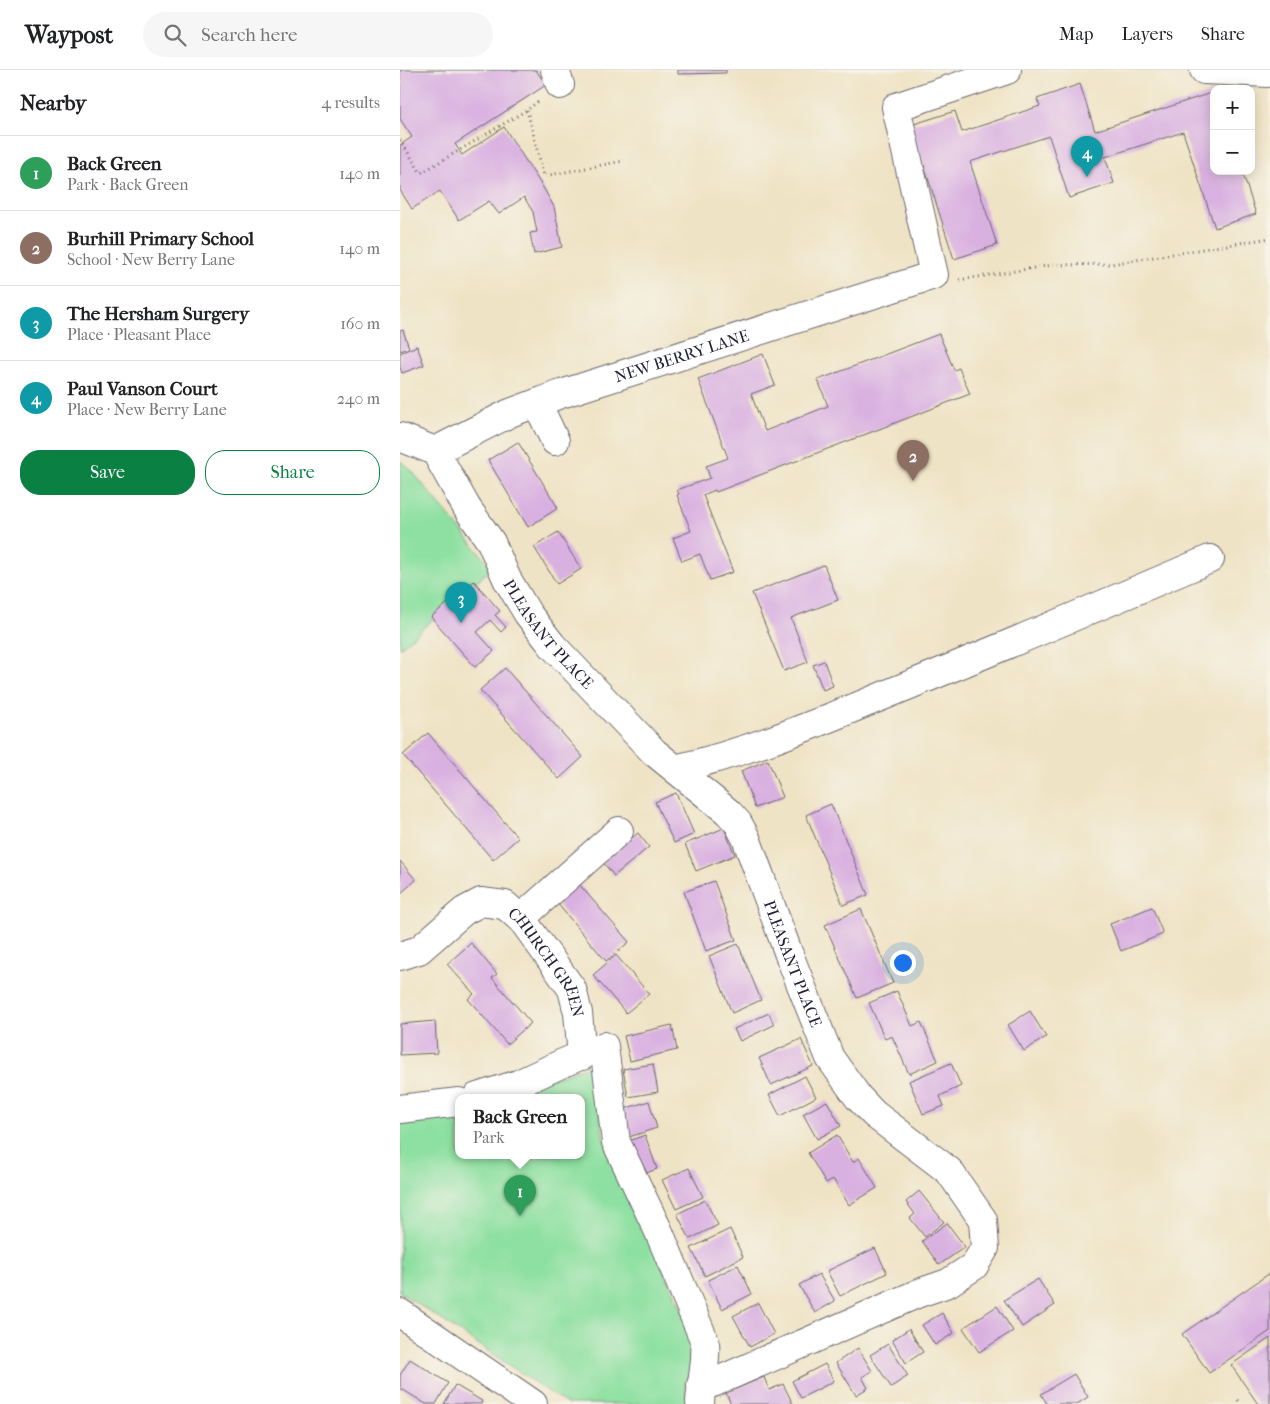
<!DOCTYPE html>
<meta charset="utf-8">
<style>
:root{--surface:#fff;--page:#f6f6f6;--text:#202124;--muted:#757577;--line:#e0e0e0;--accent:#0b8043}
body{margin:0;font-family:"IM FELL French Canon",serif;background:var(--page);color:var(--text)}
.controls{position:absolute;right:15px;top:15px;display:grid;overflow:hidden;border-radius:10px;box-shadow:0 2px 12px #0003}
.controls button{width:45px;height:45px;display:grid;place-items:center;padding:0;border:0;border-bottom:1px solid var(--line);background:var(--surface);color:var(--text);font:25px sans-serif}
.you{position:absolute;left:502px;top:892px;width:18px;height:18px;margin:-12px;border:4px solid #fff;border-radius:50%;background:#1a73e8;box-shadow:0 0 0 8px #1a73e833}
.badge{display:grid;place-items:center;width:32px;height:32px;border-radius:50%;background:var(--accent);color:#fff;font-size:16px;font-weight:700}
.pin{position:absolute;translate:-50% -41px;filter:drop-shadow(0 1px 2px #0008)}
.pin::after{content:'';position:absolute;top:26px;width:18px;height:15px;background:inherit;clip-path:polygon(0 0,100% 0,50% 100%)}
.popup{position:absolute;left:55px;top:1024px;width:130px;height:65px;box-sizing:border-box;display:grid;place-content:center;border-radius:10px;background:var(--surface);filter:drop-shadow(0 1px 4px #0005);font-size:16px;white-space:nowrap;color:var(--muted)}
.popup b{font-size:19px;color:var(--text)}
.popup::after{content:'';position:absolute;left:50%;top:100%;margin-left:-10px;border:10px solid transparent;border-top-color:var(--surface)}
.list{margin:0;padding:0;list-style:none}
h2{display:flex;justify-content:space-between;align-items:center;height:65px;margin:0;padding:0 20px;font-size:21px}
h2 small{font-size:16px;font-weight:400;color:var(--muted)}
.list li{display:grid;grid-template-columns:32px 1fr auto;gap:15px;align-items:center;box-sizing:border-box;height:75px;padding:0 20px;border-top:1px solid var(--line)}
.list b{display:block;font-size:19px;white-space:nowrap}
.list p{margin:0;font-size:16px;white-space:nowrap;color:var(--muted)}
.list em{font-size:16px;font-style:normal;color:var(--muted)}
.actions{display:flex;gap:10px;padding:15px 20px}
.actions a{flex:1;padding:11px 0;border:1px solid var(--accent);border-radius:20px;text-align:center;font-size:18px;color:var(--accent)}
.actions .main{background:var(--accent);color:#fff}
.icon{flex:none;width:28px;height:28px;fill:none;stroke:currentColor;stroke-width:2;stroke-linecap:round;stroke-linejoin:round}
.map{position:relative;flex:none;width:870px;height:1334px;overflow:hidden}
header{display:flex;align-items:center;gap:30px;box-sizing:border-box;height:70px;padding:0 25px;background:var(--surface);border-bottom:1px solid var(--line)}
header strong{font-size:24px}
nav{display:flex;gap:28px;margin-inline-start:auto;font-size:18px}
.search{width:350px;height:45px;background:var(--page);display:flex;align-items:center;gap:12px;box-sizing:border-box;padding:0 18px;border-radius:28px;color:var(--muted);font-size:19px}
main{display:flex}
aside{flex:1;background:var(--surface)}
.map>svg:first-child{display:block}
.green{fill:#8de0a1;stroke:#58816e}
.building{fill:#d9b1e1}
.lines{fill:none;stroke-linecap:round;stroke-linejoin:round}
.minor-casing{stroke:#6a666b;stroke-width:30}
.path{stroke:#6a666b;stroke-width:3;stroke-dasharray:1 4;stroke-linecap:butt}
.minor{stroke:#fff;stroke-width:28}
.labels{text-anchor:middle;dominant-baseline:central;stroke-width:4.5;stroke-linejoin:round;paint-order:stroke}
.street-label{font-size:16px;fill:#22223b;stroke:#f7f3e8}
</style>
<header>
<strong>Waypost</strong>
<div class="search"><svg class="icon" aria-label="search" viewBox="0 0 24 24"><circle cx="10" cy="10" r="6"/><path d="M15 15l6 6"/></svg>Search here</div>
<nav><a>Map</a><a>Layers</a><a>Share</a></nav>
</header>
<main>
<aside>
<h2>Nearby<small>4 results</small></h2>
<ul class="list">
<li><span class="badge" style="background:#2e9e5b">1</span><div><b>Back Green</b><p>Park · Back Green</p></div><em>140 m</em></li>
<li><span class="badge" style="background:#8d6e63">2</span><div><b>Burhill Primary School</b><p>School · New Berry Lane</p></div><em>140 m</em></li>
<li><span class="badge" style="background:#0f9aa8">3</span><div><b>The Hersham Surgery</b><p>Place · Pleasant Place</p></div><em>160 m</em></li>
<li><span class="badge" style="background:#0f9aa8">4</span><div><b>Paul Vanson Court</b><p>Place · New Berry Lane</p></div><em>240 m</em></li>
</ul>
<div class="actions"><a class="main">Save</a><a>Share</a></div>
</aside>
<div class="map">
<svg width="870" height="1334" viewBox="0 0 870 1334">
<rect width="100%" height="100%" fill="#f7f3e8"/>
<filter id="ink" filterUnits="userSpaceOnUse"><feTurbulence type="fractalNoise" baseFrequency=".02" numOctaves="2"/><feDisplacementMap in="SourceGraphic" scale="10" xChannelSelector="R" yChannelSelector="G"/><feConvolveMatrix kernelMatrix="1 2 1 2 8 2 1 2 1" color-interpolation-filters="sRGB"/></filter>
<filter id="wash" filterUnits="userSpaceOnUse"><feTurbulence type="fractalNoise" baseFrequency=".0096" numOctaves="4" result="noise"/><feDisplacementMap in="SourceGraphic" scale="20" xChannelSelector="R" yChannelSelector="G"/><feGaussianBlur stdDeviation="1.12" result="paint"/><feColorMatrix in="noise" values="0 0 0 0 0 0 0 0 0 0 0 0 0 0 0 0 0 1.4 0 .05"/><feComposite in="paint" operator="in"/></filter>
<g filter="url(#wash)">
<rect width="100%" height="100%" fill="#efe3c5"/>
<g class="green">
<polygon points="0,391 11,400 92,498 0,578"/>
<polygon points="191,995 204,1070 291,1259 297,1294 285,1314 287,1334 167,1334 0,1222 0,1045 59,1040 59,1085 181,1085 181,1027 98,1027"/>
</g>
<g id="blocks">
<g class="building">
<polygon points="0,0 136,0 146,15 55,74 62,85 104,57 144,119 154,137 162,177 134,184 130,163 137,162 133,142 124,127 99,144 89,131 59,150 40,121 12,139 0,120 0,75 12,67 0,49"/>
<polygon points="278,0 326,0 326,3 278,4"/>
<polygon points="680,14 695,61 814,22 814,101 842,101 856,144 815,158 783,62 705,87 714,113 669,128 649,66 570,92 597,175 554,189 511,55 555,41 562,62 640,36 637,29"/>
<polygon points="3,260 9,278 0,281 0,261"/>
<polygon points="539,264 554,300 559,298 570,324 316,422 315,420 303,425 333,502 310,510 300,484 282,491 273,468 291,461 277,425 279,424 277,420 310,408 306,396 328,388 298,309 363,284 375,315 351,324 365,361 428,336 418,310"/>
<polygon points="17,276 24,295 2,303 0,297 0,283"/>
<polygon points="118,372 158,438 128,457 88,390"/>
<polygon points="158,462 181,499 157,514 134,477"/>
<polygon points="424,495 438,530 391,548 408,592 384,601 352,523"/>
<polygon points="74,511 100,541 95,545 106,557 101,562 90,550 77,562 94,581 75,597 31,547"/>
<polygon points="424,591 433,616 423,620 413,595"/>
<polygon points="105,598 183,687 159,709 80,620"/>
<polygon points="28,663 118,768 93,790 3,685"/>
<polygon points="368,690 383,727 355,738 341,701"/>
<polygon points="276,723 294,764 274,773 255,732"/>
<polygon points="431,734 468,825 443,835 406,745"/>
<polygon points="324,758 335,785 296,801 285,774"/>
<polygon points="238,763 249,777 214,806 203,792"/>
<polygon points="0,791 16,810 0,824"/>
<polygon points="314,811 336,870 306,881 284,822"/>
<polygon points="178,813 229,872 206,891 156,832"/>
<polygon points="752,837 763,864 721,881 710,854"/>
<polygon points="461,839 493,913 457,928 425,855"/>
<polygon points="71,873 97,904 92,908 131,953 107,974 68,929 74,924 47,894"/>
<polygon points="338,874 361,930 332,943 309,886"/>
<polygon points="216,885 249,924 226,943 193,905"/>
<polygon points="497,921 512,956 521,952 538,991 509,1004 492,966 485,969 469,933"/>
<polygon points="630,941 646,967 624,981 608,955"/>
<polygon points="369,943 374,955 340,971 334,959"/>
<polygon points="35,951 37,983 0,985 0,954"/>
<polygon points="272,955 277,980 230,991 224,966"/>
<polygon points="401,969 413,996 371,1015 359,988"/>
<polygon points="551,993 561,1016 540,1026 544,1036 523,1044 509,1011"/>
<polygon points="253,994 258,1022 228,1027 223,999"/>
<polygon points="405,1006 416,1027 380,1046 369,1025"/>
<polygon points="249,1031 257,1058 229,1067 221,1040"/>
<polygon points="427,1031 441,1056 417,1069 403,1044"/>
<polygon points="245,1065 257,1099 241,1105 229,1071"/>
<polygon points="437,1065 453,1092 459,1088 477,1118 449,1135 433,1109 426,1113 408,1083"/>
<polygon points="289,1098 303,1127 276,1139 262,1110"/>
<polygon points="519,1121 544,1152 525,1167 510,1148 515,1144 506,1132"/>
<polygon points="305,1130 318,1155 290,1169 277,1144"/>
<polygon points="547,1153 565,1177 539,1195 522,1171"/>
<polygon points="330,1159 343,1187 305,1206 291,1178"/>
<polygon points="475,1178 487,1203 440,1226 427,1201"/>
<polygon points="338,1195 352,1224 322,1239 308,1210"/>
<polygon points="870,1203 870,1261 809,1303 782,1264"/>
<polygon points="419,1204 435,1231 415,1243 399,1215"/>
<polygon points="638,1209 655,1235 622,1257 604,1230"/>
<polygon points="358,1233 374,1264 350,1277 333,1246"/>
<polygon points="597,1236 613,1261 579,1282 563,1258"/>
<polygon points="542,1243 554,1263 535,1275 522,1255"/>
<polygon points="509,1259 523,1282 506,1293 492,1270"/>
<polygon points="870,1268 870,1334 858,1334 831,1295"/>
<polygon points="488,1274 508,1306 491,1317 470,1285"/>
<polygon points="458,1278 472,1301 462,1307 468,1318 456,1325 436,1293"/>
<polygon points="10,1289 48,1313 36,1334 26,1334 0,1318 0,1305"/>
<polygon points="425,1294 434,1311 401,1328 392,1311"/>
<polygon points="674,1304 688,1327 677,1334 647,1334 641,1324"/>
<polygon points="364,1307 369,1320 383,1314 393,1334 331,1334 326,1323"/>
<polygon points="55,1315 82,1331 81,1334 44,1334"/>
</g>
</g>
</g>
<g filter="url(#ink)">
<use href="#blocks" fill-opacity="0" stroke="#6a666b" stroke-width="1"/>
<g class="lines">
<defs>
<g id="minor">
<polyline points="155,0 160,15"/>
<polyline points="804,0 868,3"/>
<polyline points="137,333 155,371"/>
<path id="s1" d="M0 367 35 381 67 438 91 472 107 509 128 544 152 575 254 682 328 742 338 753 346 768 388 882 430 988 458 1027 474 1044 549 1101 583 1150 585 1178 574 1196 548 1213 519 1223 313 1313 301 1315"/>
<path id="s2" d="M35 381 110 343 158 325 534 205 496 37 607 0"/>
<path d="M275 699C355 681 431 647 507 616 608 575 709 532 810 489"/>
<polyline points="123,851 128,842 219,761"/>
<path id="s3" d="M0 886 19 880 64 841 81 832 105 835 123 851 172 919 178 943 182 986"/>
<path d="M77 1027 118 1014 163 993 204 976 216 1072 259 1162 305 1272C307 1292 301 1312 300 1333"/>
<polyline points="0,1039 59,1032"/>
<polyline points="0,1243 133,1334"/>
</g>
</defs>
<use href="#minor" class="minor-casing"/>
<g class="path">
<polyline points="127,40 144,106 223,91"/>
<polyline points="0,70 21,103 127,40 140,30"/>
<polyline points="559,210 653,195 711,194 870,168"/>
<polyline points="838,1330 841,1334"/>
</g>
<use href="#minor" class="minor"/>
</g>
</g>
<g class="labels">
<g class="street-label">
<text stroke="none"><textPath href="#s2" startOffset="265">NEW BERRY LANE</textPath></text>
<text stroke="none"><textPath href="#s1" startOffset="254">PLEASANT PLACE</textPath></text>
<text stroke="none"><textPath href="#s1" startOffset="674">PLEASANT PLACE</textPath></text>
<text stroke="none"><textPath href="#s3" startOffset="195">CHURCH GREEN</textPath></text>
</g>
</g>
</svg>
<div class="controls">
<button>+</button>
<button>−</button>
</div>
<div class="you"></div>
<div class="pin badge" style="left:120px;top:1146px;background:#2e9e5b">1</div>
<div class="popup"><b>Back Green</b>Park</div>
<div class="pin badge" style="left:513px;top:411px;background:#8d6e63">2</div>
<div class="pin badge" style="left:61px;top:553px;background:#0f9aa8">3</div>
<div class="pin badge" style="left:687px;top:107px;background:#0f9aa8">4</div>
</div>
</main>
